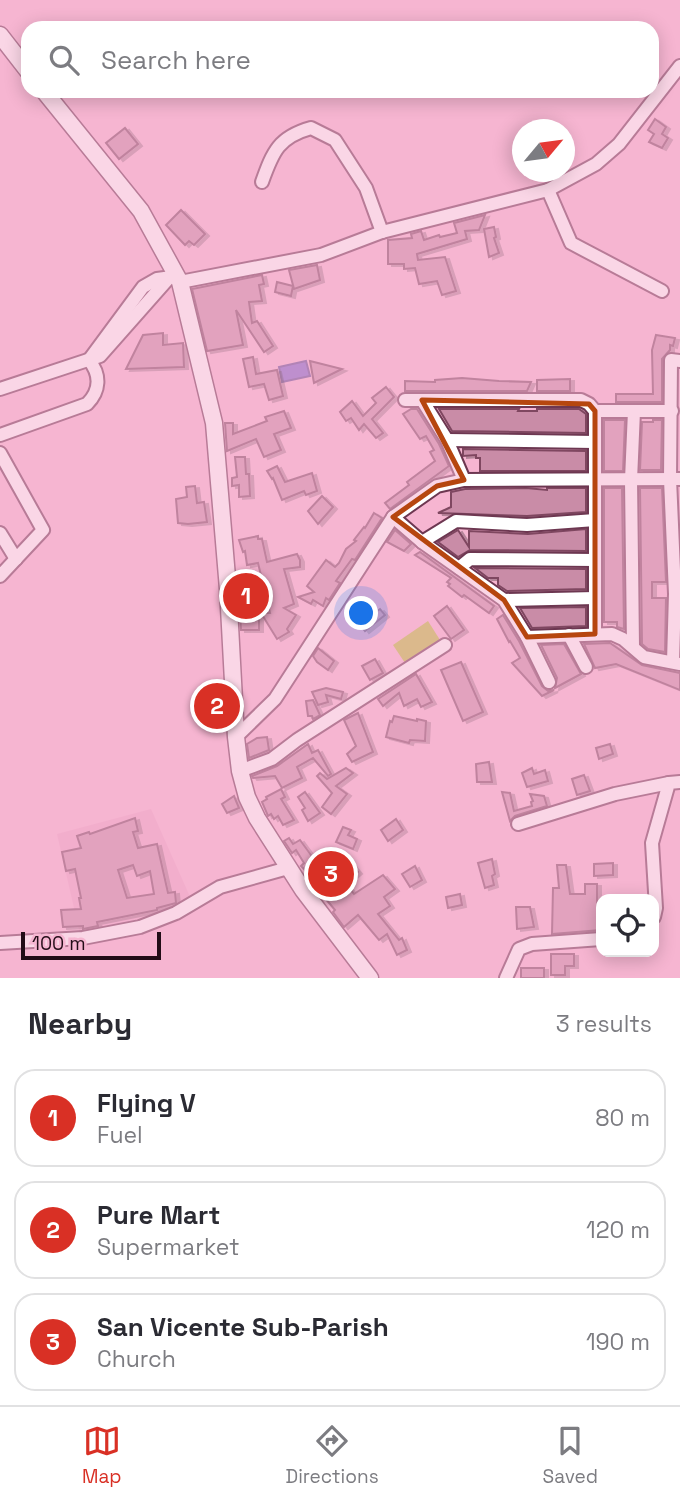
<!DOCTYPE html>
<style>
:root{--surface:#fff;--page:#f2f2f3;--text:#2b2b33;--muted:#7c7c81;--line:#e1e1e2;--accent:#d93025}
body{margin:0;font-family:"Space Grotesk",sans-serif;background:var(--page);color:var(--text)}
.controls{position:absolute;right:21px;bottom:21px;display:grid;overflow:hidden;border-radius:14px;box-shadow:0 4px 18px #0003}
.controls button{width:63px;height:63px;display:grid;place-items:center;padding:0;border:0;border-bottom:2px solid var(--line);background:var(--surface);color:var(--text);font:35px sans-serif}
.compass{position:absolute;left:512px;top:119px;width:63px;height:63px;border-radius:50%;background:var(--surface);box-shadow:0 4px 18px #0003;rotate:61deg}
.scale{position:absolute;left:21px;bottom:18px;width:140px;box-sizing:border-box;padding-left:7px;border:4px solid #220c17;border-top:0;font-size:19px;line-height:24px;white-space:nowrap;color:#220c17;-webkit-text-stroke:5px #f6b5d1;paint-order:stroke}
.you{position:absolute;left:362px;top:614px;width:24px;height:24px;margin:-18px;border:5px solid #fff;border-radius:50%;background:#1a73e8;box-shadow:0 0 0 10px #1a73e833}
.badge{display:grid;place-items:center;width:46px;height:46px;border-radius:50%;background:var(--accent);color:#fff;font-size:23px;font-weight:700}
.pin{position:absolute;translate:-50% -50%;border:4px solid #fff;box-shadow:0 2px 7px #0006}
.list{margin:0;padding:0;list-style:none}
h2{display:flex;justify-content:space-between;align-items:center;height:91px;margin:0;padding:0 28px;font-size:30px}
h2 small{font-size:23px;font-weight:400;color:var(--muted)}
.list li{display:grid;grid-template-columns:46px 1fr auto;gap:21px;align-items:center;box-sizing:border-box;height:98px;margin:0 14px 14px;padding:0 14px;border:2px solid var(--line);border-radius:21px}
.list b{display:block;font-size:26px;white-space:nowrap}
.list p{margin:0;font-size:23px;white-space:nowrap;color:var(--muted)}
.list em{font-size:23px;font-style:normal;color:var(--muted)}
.icon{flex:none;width:38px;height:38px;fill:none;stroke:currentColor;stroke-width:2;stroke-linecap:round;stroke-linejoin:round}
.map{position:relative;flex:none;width:680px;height:978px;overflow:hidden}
.search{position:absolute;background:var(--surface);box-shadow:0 4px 18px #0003;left:21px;right:21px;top:21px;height:77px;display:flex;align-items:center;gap:18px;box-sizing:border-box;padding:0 24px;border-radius:21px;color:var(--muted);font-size:26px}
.sheet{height:427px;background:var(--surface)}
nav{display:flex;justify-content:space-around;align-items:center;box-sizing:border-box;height:98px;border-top:2px solid var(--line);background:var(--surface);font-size:19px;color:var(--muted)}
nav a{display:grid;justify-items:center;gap:4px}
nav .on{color:var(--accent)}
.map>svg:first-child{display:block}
.built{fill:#eea7c6}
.green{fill:#bbbf38}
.water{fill:#7a63cb;stroke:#604995;stroke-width:2}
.building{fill:#c98ca7;stroke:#7f4761;stroke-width:2;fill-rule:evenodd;filter:url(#shadow)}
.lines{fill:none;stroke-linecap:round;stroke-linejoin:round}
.minor-casing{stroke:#6d3751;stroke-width:16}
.major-casing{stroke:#6d3751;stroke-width:19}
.minor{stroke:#fff;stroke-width:12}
.major{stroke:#fff;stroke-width:16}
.marked{fill:none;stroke:#b6460f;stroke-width:5;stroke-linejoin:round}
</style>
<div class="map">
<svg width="680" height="978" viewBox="0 0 680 978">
<defs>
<filter id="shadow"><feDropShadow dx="4" dy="2" stdDeviation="0" flood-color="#0004"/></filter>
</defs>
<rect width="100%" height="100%" fill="#f6b5d1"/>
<g class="built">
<polygon points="234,581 248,581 260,612 236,613"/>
<polygon points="151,809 191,899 174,910 136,925 80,934 57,834"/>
</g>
<polygon class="green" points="428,621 440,640 405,663 393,645"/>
<polygon class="water" points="306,361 310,376 282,382 279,367"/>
<g class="building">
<polygon points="655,119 666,127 662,134 668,138 662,148 649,142 654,134 648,130"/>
<polygon points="125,128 138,144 119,159 106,143"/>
<polygon points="181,210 205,234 194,245 189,241 185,245 166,225"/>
<polygon points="485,215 479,230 465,231 467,239 417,254 418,260 445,257 456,291 442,295 437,281 419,284 415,268 404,269 404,264 388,264 388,240 412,238 411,234 421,231 424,240 439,235 440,237 457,233 454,223"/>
<polygon points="494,227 496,237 494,238 499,253 489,257 484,229"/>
<polygon points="317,265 320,280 294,289 289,270"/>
<polygon points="262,275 264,284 259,285 262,301 249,302 252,323 257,321 273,346 264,352 236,310 243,345 207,351 192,289"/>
<polygon points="277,282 293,286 291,296 275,292"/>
<polygon points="163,333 163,345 183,343 184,367 126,369 143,335"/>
<polygon points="656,335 675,338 673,346 670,345 670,350 662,359 662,402 616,402 616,394 653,394 652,350"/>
<polygon points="253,357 256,374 277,370 283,396 269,400 264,384 249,387 243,359"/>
<polygon points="310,361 342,369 314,383"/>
<polygon points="462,378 499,381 531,382 527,391 405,391 405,381 435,382 435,380"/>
<polygon points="570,379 570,391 537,391 537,380"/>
<polygon points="386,387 394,397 372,419 383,433 376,438 364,424 359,430 351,418 346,421 340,412 352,401 363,416 376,403 372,398"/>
<polygon points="411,409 417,409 439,444 449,466 390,509 385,503 409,485 407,482 435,461 430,452 434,450 426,436 420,439 403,414"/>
<polygon points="439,409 519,409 518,411 537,411 537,409 579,409 586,414 586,433 452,431"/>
<polygon points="284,411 291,428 274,434 281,450 264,457 256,439 227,451 225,423 233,423 233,434 267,421 265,417"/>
<polygon points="604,420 625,420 623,471 604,471"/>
<polygon points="653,420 662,420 661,470 640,470 642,422 653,422"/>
<polygon points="463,449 586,451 586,471 480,471 480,458 476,458 476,455 463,456"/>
<polygon points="235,457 245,457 246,474 249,474 250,496 239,497 239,485 232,486 232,478 237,477"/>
<polygon points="277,466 285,482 312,473 317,491 306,495 304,491 282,500 273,478 272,479 267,471"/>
<polygon points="195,486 197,503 204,502 207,522 188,524 178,523 176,499 187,497 186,487"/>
<polygon points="526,488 547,490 547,488 586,488 586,512 527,516 438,513 451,507 451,492 465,489"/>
<polygon points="604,488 622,488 624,629 617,627 617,622 604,622"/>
<polygon points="640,488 662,488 666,582 652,582 652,598 666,598 665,652 648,649 642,644"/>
<polygon points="322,496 333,507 318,524 308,511"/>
<polygon points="374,513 382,518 355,560 352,559 336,581 340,583 329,600 326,598 323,606 313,600 311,604 298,597 314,592 307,586 326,560 335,567 339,563 346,549 356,541 354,540 364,527 365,528"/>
<polygon points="586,529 586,551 470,550 458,557 438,542 458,530 469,547 469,531 528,534"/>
<polygon points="395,530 411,544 404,551 387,542"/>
<polygon points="258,536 258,539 262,539 267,562 297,554 300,560 300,567 284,569 294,604 284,608 296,615 287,629 289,632 277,639 261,613 270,613 258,563 247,565 245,551 243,552 239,540"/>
<polygon points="420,552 494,606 489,613 464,595 462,597 448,586 450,584 447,582 451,578 415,555"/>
<polygon points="475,568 586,569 586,589 507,591 498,585 498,578 488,578"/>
<polygon points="361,600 373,614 380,609 385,615 365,631 352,614 358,609 355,605"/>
<polygon points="447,606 464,630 451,639 434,616"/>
<polygon points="586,607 586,626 532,628 520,608"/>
<polygon points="259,613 259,630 241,630 240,614"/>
<polygon points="503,615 519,641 542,686 548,691 554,690 542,696 512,663 520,658 510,641 509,642 497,619"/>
<polygon points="610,643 642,665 680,673 680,690 616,664 595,668 584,644"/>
<polygon points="564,644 581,674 555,688 557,678 541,645"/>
<polygon points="318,648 334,661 328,670 317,662 313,656"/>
<polygon points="375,659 383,673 370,680 362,666"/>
<polygon points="461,662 483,712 463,721 441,670"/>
<polygon points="416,674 432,702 421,707 417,699 404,706 399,693 383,706 378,699"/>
<polygon points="326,688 343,692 341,699 326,695 328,702 318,705 312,692"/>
<polygon points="313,700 320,715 313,719 312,716 308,716 306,701"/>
<polygon points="358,713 373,752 352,762 347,754 356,746 344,720"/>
<polygon points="394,716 417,721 417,719 426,721 425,741 410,740 409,743 386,737 390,721 392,722"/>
<polygon points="267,737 269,750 249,758 247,744 257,738"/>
<polygon points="308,744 312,753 318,750 331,774 328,776 313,758 297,767 302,778 282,788 275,776 253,778 252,776 277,766"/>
<polygon points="610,744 613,754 599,759 596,748"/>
<polygon points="489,762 492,782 477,782 476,764"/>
<polygon points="346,768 353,773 336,786 347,794 331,814 322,807 332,793 317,776 320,773 327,779"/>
<polygon points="532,768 534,774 545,770 548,781 527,787 522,773"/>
<polygon points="584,775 590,791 577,795 572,779"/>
<polygon points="281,789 285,797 281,799 294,820 283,825 278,816 274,819 271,814 268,816 262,802 267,799 266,797"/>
<polygon points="305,792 320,813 308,821 302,810 305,808 298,797"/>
<polygon points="502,792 510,793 514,811 532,806 531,802 533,801 530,794 544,796 547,806 515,816 510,821"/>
<polygon points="234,796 239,808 227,813 222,804"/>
<path d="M135 818 138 831 133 832 138 848 157 844 168 893 175 892 176 903 157 908V910L97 922 98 926 83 929V926L63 927 61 910 81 909 79 898H81L75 869 66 871 62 852 81 848 77 836 89 832 90 834ZM133 865 137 876 150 871 154 894 127 898 118 870Z"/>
<polygon points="396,819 403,830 388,841 381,830"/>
<polygon points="343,827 351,830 348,835 357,839 353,849 336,842"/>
<polygon points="289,838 293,844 300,840 322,870 343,854 358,872 345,883 354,894 383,875 395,889 384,897 390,906 378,914 399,940 402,938 407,950 397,955 387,934 379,940 358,915 344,927 333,912 335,910 305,874 307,872 301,866 304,863 296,850 292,853 284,841"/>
<polygon points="492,859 495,874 492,876 494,885 485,888 478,863"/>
<polygon points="613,863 613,875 594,876 594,864"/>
<polygon points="557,865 566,865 570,894 585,894 585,884 597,884 597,909 601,908 601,930 552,934 553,888 559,888"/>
<polygon points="415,866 422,880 410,887 402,874"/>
<polygon points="460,894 462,905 448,908 446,897"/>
<polygon points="516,907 530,907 534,927 517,929"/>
<polygon points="551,954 574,954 574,966 565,966 565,975 551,975"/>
<rect x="521" y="968" width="23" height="10"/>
</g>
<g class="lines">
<defs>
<g id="minor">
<path d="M262 182C273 151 279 137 311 128L335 140 366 188 382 232"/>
<polyline points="548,190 571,243 662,291"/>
<polyline points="180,282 321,255 382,232 548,190 596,164 619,144 680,66"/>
<polyline points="89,360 143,287 157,279 172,277"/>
<polyline points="0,389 100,356 168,279"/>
<polyline points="405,400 581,400 589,404 595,411 672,411"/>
<polyline points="422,400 447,440 464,480"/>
<polyline points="595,411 595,634"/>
<path d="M0 435 87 404C100 391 101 375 89 360"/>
<polyline points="447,440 595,442"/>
<polyline points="0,453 43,530 0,576"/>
<polyline points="393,517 422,542 504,600 527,637 612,634 623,639 644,657 680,664"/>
<polyline points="0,533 16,559"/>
<polyline points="422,542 456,521 527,525 595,520"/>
<polyline points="459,568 470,559 595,560"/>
<polyline points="504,600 595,598"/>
<polyline points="569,635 586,667"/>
<polyline points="527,637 549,682"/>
<polyline points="633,646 631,480 634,411"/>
<polyline points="673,662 675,594 670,479 671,360 680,361"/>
<polyline points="236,737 275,699 393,517 437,486 464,480 680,479"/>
<polyline points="240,771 272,759 297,740 445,645"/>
<polyline points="518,824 615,794 669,783"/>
<polyline points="654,917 656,908 652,843 669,783 680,782"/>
<polyline points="0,943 83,938 140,927 176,913 220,887 288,868"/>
<polyline points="506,978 519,949 532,944 601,939"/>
</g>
<g id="major">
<polyline points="0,35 28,71"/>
<polyline points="44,91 141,211 180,282 214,423 228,589 236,737 240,771 247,797 257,818 303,890 370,978"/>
</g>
</defs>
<use href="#minor" class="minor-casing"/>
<use href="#major" class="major-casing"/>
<use href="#minor" class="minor"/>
<use href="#major" class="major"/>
</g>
<path d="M0 0H680V978H0ZM422 400 589 404 595 411V634L527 637 504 600 393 517 437 486 464 480Z" fill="#f6b5d1" fill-opacity=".55" fill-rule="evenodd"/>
<path class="marked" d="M422 400 589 404 595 411V634L527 637 504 600 393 517 437 486 464 480Z"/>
</svg>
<div class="controls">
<button><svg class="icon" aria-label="locate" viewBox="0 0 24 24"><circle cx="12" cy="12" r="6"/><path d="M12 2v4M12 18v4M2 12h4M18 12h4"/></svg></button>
</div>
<svg class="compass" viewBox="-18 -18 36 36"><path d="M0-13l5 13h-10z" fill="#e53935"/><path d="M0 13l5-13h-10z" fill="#7c7c81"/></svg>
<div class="scale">100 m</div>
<div class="you"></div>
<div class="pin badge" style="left:246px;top:596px">1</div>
<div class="pin badge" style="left:217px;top:706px">2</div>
<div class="pin badge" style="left:331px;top:874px">3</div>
<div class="search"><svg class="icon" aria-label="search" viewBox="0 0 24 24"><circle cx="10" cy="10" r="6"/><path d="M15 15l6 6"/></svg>Search here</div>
</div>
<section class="sheet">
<h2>Nearby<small>3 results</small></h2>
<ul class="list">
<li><span class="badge">1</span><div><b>Flying V</b><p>Fuel</p></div><em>80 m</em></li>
<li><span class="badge">2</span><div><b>Pure Mart</b><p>Supermarket</p></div><em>120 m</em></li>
<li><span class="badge">3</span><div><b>San Vicente Sub-Parish</b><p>Church</p></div><em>190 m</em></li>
</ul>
</section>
<nav>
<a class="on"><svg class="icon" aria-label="map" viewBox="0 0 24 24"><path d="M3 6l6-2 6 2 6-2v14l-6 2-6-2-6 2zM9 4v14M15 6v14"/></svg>Map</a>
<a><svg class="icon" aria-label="directions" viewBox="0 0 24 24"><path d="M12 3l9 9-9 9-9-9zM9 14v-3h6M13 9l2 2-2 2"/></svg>Directions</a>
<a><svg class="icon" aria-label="saved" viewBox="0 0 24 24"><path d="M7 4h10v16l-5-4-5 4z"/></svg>Saved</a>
</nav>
